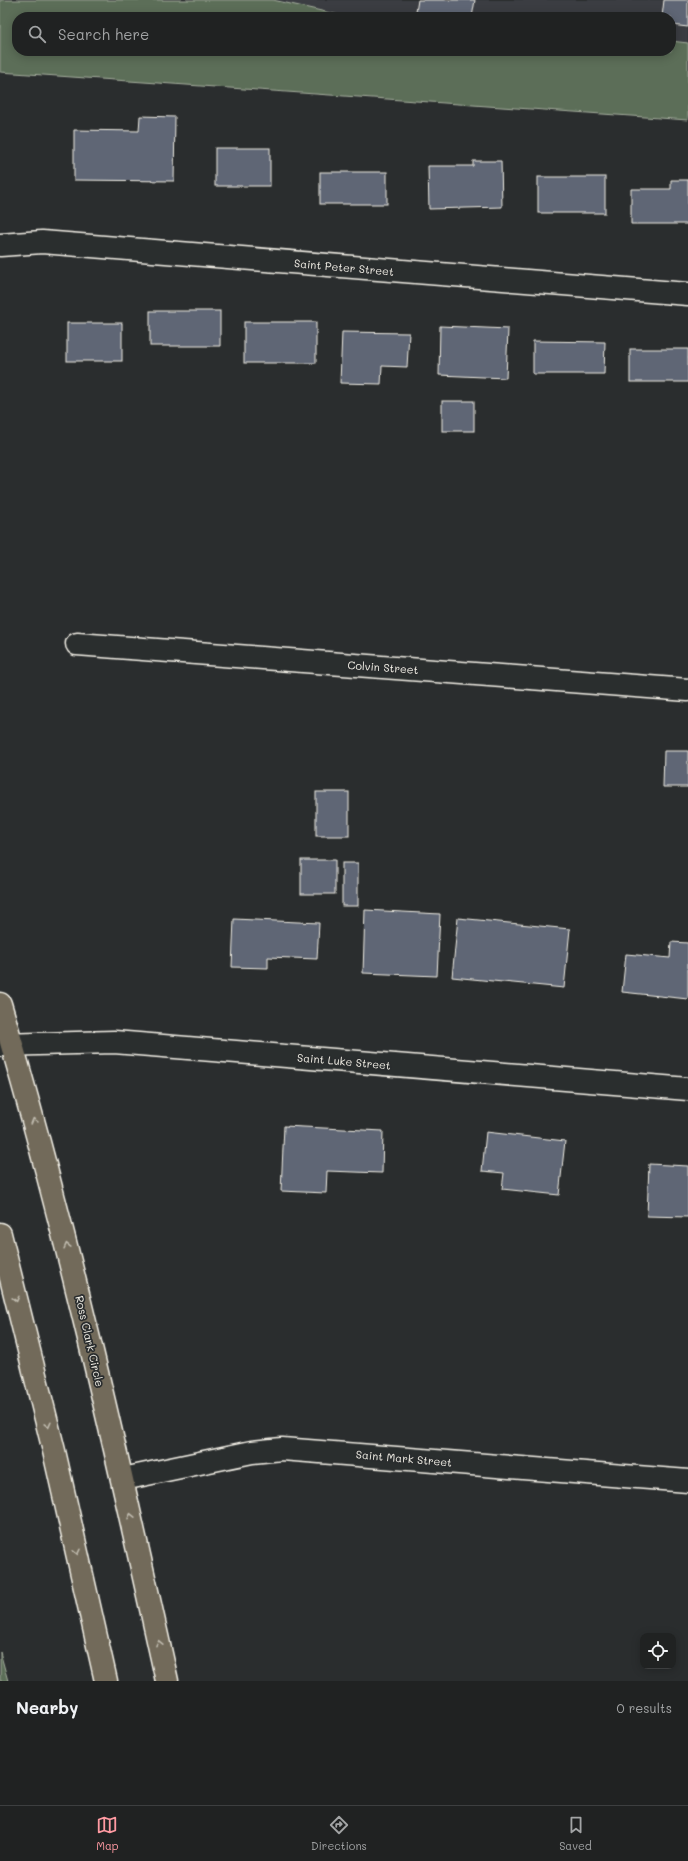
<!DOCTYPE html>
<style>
:root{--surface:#202222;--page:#282a2a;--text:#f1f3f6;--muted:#a2a4a5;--line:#3d3f40;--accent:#ff9aa2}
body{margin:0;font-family:Mali,sans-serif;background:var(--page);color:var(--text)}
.controls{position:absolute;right:12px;bottom:12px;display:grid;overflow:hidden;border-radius:8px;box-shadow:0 2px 10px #0003}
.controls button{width:36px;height:36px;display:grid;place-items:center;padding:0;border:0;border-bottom:1px solid var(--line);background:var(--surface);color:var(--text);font:20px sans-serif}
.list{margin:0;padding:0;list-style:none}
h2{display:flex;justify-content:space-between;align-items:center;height:52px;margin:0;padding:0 16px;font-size:17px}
h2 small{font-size:13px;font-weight:400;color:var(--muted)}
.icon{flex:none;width:22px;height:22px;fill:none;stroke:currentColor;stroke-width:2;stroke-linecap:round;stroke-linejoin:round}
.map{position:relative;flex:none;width:688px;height:1681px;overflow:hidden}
.search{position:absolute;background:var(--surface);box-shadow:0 2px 10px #0003;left:12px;right:12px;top:12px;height:44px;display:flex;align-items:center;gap:10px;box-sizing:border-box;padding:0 14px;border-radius:16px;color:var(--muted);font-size:15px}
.sheet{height:124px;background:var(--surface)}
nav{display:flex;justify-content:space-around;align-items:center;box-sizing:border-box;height:56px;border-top:1px solid var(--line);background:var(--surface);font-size:11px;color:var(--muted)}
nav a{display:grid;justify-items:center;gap:2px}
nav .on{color:var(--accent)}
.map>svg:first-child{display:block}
.built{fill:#3a3e43}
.green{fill:#5b6e58;stroke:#a8b0a0}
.building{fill:#5e6674;stroke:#f4f1e8}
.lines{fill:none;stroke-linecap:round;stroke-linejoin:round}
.street-casing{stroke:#f4f1e8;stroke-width:25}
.highway-casing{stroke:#f4f1e8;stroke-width:25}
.street{stroke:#2a2d2e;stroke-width:22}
.highway{stroke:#726b5a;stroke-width:22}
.oneway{stroke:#c0bbaf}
.labels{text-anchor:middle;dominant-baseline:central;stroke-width:3.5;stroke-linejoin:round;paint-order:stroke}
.street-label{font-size:11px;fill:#f4f1e8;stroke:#2a2d2e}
</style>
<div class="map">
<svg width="688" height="1681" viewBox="0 0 688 1681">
<rect width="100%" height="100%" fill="#2a2d2e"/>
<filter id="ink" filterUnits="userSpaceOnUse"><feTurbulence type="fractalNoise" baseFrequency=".025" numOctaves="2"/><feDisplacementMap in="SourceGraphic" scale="8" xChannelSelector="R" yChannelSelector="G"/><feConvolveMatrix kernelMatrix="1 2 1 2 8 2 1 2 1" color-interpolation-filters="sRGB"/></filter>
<g filter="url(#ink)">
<polygon class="built" points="273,0 688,0 688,43 671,41 671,17 348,17"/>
<g class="green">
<polygon points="0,0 273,0 348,17 17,17 17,51 671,51 671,41 688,43 688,120 0,72"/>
<polygon points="0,1652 8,1681 0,1681"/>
</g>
<g class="building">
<polygon points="418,0 475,0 472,17 454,17 416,12"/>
<polygon points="664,0 688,0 688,27 671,25 671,17 662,17"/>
<polygon points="140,116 175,117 174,181 74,180 74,130 139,131"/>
<rect x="215" y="148" width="55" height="38"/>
<polygon points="473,161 501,161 502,207 429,209 428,166 473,166"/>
<rect x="320" y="172" width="67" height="32"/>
<rect x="538" y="177" width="67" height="36"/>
<polygon points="671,180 688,180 688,224 631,224 631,189 671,189"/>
<rect x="150" y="311" width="70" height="35"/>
<rect x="244" y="322" width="72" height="41"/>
<rect x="67" y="323" width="55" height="38"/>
<polygon points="440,326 508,329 506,378 439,375"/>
<polygon points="342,332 409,333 407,367 382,366 381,384 340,383"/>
<polygon points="533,341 605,342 604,374 533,374"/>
<rect x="630" y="349" width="58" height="33"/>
<rect x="442" y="401" width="32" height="30"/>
<polygon points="664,751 688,751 688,787 663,787"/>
<rect x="316" y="792" width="33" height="44"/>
<rect x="301" y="860" width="34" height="34"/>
<rect x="342" y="863" width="16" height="43"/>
<polygon points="365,910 440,914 437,976 363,973"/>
<polygon points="458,918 570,929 564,988 452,977"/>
<polygon points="234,919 319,923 317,959 268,957 268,968 232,967"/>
<polygon points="671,942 688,943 688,999 622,992 626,954 670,958"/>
<polygon points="284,1126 383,1131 382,1173 327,1171 326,1193 281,1191"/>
<polygon points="486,1132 565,1141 559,1195 502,1189 504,1173 482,1171"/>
<polygon points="649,1164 688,1166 688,1217 647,1216"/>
</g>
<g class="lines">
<defs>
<g id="street">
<polyline points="0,245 42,242 688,294"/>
<polyline points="77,644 688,690"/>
<polyline points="0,1045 114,1042 688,1089"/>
<polyline points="123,1479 252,1452 282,1449 688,1481"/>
</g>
<g id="highway">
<path d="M0 1004C66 1227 117 1454 167 1681"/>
<polyline points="0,1234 54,1451 106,1681"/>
</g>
</defs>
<use href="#street" class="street-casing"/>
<use href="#highway" class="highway-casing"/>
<use href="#street" class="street"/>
<use href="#highway" class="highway"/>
</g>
<defs><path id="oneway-chevron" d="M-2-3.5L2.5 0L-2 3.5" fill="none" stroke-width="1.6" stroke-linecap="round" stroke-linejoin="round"/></defs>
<g class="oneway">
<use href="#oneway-chevron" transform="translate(34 1121) rotate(-106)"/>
<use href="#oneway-chevron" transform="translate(67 1246) rotate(-104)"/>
<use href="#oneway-chevron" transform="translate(16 1299) rotate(76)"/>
<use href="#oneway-chevron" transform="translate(48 1425) rotate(76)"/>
<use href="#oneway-chevron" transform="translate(131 1516) rotate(-102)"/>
<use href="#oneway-chevron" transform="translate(77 1552) rotate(77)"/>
<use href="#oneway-chevron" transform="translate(159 1643) rotate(-102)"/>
</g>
</g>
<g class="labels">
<g class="street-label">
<text transform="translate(344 267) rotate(5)">Saint Peter Street</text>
<text transform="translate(383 667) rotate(4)">Colvin Street</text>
<text transform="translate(344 1061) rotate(5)">Saint Luke Street</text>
<text transform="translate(90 1341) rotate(77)">Ross Clark Circle</text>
<text transform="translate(404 1458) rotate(5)">Saint Mark Street</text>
</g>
</g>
</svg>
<div class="controls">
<button><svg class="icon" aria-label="locate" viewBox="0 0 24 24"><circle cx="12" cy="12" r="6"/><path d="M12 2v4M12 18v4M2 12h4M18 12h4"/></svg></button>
</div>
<div class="search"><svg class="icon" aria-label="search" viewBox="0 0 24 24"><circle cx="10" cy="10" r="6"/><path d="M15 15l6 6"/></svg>Search here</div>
</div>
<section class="sheet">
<h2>Nearby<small>0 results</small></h2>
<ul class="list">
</ul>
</section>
<nav>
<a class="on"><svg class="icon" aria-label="map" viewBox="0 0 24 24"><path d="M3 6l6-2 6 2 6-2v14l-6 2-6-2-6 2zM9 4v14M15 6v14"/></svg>Map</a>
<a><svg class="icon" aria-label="directions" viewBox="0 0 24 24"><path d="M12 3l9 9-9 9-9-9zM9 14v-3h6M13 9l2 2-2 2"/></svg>Directions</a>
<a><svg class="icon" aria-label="saved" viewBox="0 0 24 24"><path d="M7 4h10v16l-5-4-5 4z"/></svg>Saved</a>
</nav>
